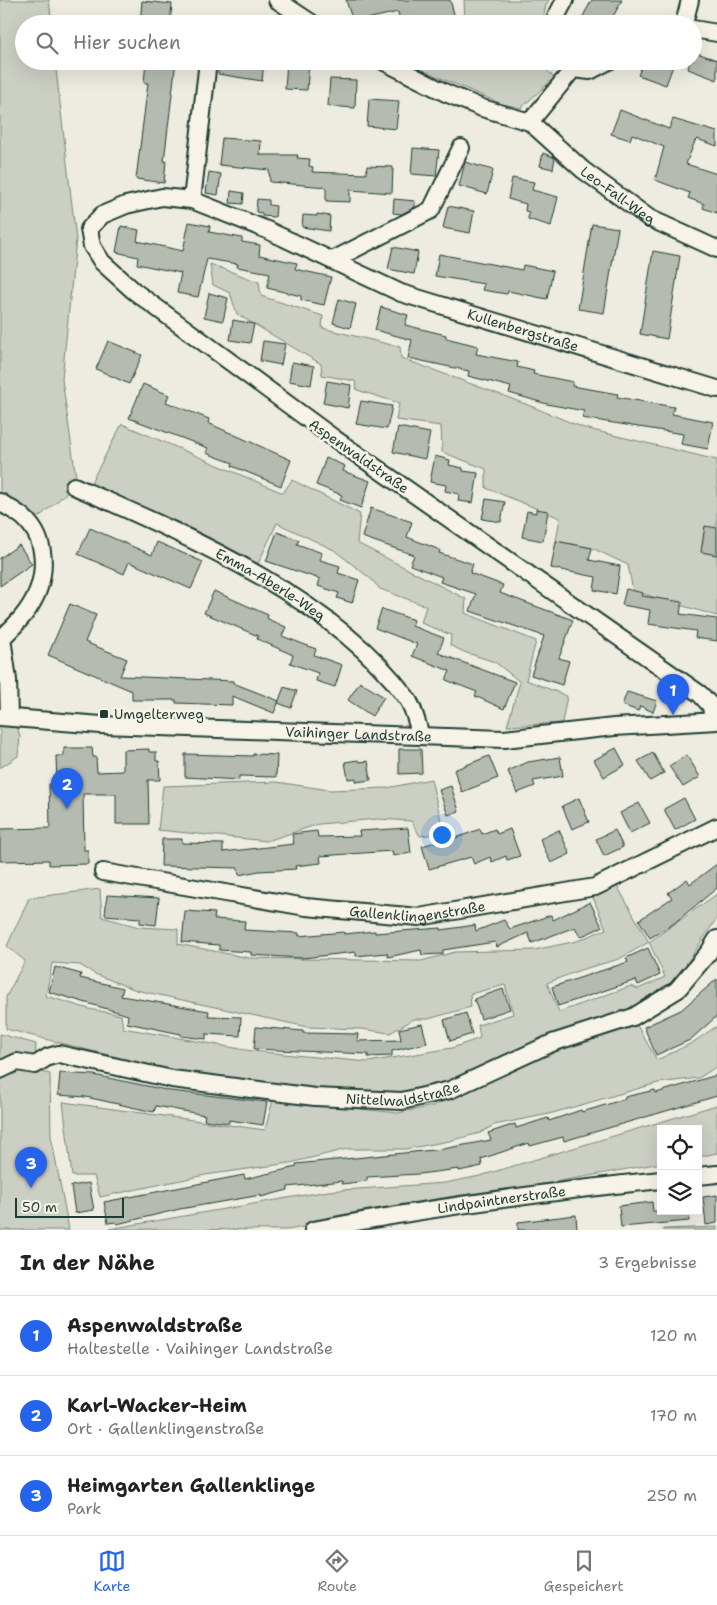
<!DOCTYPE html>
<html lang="de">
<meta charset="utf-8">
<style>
:root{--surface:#fff;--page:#f2f2f2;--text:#222;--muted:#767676;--line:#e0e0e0;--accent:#2563eb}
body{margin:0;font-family:"Shantell Sans",sans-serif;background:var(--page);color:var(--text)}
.controls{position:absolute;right:15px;bottom:15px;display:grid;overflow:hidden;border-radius:0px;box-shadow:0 5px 20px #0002}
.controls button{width:45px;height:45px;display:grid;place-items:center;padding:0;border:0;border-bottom:1px solid var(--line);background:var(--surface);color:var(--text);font:25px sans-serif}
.scale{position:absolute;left:15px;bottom:12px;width:109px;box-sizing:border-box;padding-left:5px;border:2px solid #1f3d34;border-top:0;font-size:14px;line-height:18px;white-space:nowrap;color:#1f3d34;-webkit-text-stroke:4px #f7f3e8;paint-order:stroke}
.you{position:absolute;left:441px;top:834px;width:18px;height:18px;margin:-12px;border:4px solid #fff;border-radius:50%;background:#1a73e8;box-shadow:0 0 0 8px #1a73e833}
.badge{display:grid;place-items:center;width:32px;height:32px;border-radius:50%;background:var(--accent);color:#fff;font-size:16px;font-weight:700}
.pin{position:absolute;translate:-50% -41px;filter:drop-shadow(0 1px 2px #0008)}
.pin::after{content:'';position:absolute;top:26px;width:18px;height:15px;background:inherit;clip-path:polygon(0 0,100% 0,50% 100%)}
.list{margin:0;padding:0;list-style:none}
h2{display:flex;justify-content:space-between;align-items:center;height:65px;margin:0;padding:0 20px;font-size:21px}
h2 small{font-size:16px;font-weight:400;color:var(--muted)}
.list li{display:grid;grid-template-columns:32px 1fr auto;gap:15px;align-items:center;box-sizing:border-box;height:80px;padding:0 20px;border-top:1px solid var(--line)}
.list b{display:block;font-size:19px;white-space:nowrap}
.list p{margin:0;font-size:16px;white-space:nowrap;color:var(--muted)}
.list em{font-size:16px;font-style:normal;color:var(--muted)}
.icon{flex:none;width:28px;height:28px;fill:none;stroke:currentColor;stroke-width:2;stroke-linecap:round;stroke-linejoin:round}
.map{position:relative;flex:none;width:717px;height:1230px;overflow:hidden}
.search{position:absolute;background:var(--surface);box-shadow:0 5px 20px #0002;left:15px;right:15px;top:15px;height:55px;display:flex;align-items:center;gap:12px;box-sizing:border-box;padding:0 18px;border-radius:28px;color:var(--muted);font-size:19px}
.sheet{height:305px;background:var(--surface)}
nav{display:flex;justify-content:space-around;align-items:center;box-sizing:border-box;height:70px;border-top:1px solid var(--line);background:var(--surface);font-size:14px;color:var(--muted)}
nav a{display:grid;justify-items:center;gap:2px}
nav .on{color:var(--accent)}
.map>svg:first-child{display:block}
.green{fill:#cccfc4;stroke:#76867c;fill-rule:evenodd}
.building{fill:#b5bbb0;stroke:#1f3d34}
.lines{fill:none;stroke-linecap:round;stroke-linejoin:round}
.minor-casing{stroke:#1f3d34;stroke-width:20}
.minor{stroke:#f7f3e8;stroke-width:16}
.poi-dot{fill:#1f3d34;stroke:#f7f3e8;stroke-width:2}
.labels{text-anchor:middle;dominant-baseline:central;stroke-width:5;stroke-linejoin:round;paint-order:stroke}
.street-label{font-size:14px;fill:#1f3d34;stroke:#f7f3e8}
.poi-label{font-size:14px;fill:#1f3d34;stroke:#f7f3e8;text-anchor:start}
</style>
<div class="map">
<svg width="717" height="1230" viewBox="0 0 717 1230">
<rect width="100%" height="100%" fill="#eeece1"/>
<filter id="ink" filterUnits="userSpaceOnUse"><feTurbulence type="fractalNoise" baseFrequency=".02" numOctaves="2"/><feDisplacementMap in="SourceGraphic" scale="10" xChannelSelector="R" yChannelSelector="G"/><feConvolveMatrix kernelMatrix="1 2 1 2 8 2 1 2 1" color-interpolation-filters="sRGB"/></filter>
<g filter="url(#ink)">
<g class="green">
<polygon points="0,0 49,0 52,24 24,24 24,61 55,61 76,239 62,379 77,484 39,517 0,496"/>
<polygon points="464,0 549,0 546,5 542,24 465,24"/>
<polygon points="401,61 543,61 545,68 554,78 521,108 502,104"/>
<polygon points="210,264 259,282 261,296 323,316 322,328 400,347 401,358 523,403 584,428 717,460 717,616 633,591 628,565 592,548 556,541 560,518 486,488 486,469 442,452 441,426 396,420 399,403 357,390 355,381 322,375 321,364 237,314 230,293 213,285"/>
<polygon points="122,424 283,493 292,480 360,514 357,543 466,599 465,613 536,641 526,680 567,696 562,723 507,726 520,682 495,662 464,652 450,645 451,635 421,623 426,606 380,589 371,579 334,550 277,523 257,566 90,484"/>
<polygon points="0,725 17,725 20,737 18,756 0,768"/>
<polygon points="431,779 444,833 420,836 411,821 378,819 319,824 267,841 158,830 163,786 276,782 330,790 387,788"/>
<path d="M616 884 649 942 717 894V918L671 987 631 1010 445 1084 395 1096 316 1090 177 1073 6 1029V997L25 961 7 946 29 898 100 889 102 917 139 927 178 929V944L249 958 421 961 455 952 534 950 577 941 606 929 592 895ZM649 942 665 977 638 989 631 986 559 1012 547 983 580 970 619 959ZM52 963 80 965 95 974 136 990 307 1027 361 1029 390 1033 414 1019H428L471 1007 470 994 505 985 513 1014 478 1025 480 1038 452 1048 368 1062 252 1051 123 1028 121 1015 89 1009 46 996Z"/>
<polygon points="635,1022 657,1060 692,1043 717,1026 717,1066 699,1078 658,1083 549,1114 494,1125 480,1133 449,1141 406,1149 347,1149 290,1163 205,1175 100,1197 94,1176 72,1176 63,1102 265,1130 273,1100 398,1113 433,1106 555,1050"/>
<polygon points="0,1034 36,1044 35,1065 38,1071 50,1074 51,1136 69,1230 0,1230"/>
<polygon points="717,1105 717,1153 698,1157 698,1129 661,1129 661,1163 287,1230 109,1229 328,1191 445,1183 480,1176"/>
<polygon points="717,1227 717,1230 663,1230 663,1229"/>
</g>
<g class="building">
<polygon points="346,0 450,0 457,24 401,24 398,12 353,22"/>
<polygon points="592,0 622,0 609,24 598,24 583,16"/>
<polygon points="142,1 172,4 170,24 140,24"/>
<polygon points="694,52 717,60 717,80 688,69 690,61 693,61"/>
<polygon points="146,61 176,61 164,161 166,161 164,183 136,179 148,83 144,83"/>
<polygon points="219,61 264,61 262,81 218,74"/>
<polygon points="287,61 309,61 307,90 285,89"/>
<polygon points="644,61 674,63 666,85 638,75"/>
<polygon points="330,79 356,80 355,108 328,106"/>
<polygon points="369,99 399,101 396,129 367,126"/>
<polygon points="620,110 669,129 673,119 717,132 717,146 697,139 695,141 686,164 717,174 717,213 703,208 704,204 688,198 690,193 655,180 664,147 632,134 630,140 611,134"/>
<polygon points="222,138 261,141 260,155 298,155 297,158 310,159 309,166 313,167 312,172 366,174 367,166 393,167 392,193 350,190 350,202 326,201 326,187 270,182 269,170 219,165"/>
<polygon points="413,148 439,150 436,176 411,174"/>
<polygon points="543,153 555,158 553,169 540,166"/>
<polygon points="465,162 493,170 487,194 459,186"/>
<polygon points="209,172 221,174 218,195 206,193"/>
<polygon points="512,178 534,182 532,190 558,197 551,226 528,219 529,212 525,211 526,204 508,199"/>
<polygon points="231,191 244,193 243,204 230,203"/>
<polygon points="257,199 269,200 269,205 276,206 275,217 262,216 262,213 256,212"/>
<polygon points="394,199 415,201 415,207 402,214 393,213"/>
<polygon points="448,206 474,211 470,233 443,228"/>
<polygon points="317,214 330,216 329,231 302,227 303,215 317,216"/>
<polygon points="189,222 210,226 209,232 242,238 242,242 260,245 259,255 297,263 295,269 331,277 324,305 301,300 301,296 267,288 270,273 237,267 238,264 207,259 198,297 177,293 181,273 137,264 138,257 116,252 121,226 139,230 137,241 183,251"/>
<polygon points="592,224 618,228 604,313 578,309"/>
<polygon points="393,247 418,252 414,274 388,269"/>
<polygon points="653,251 680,256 667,339 640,334"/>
<polygon points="439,254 522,270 523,265 553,271 547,299 508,291 507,294 482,290 484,284 435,276"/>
<polygon points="209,293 228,298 223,321 204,317"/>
<polygon points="339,299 356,304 350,328 333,323"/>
<polygon points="381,307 408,315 405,325 446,335 446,338 478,346 476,354 518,362 517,367 534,371 533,374 573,382 572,386 618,394 617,397 674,407 672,414 713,422 708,449 681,444 683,434 582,418 584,411 547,404 509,393 511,387 468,376 469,371 408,358 412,340 375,330"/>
<polygon points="233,320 254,324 250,343 230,340"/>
<polygon points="108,341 142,355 129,384 96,369"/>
<polygon points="263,341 285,344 281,365 260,361"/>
<polygon points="292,362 314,366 311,385 289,381"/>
<polygon points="327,381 351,385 348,408 323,403"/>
<polygon points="143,384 169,395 166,402 209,419 208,423 291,460 281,486 232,466 233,463 206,453 208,448 129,418"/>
<polygon points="361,401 392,406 387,429 356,424"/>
<polygon points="398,427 430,433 425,459 393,452"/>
<polygon points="435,456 450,460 449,465 463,468 463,471 478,473 473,503 458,501 459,494 445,491 446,485 430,482"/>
<polygon points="326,458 345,466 343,471 370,481 361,508 340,500 342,495 316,485"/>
<polygon points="486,499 505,502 501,522 482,519"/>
<polygon points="371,508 412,522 407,537 440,550 439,553 473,564 470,573 503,585 500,593 573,620 559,658 569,661 562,685 531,675 544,636 470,611 476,594 440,582 442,577 410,565 414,555 362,537"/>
<polygon points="536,509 548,511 543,541 522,537 527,511 536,513"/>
<polygon points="705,526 717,528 717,555 701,552"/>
<polygon points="90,528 152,555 157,542 203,562 191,589 129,562 124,574 78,554"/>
<polygon points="277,532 299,540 297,544 322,553 320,560 340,566 338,573 359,580 352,603 337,598 339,593 318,586 320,579 266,561"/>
<polygon points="556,541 592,548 589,560 620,566 616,594 594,590 596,577 551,568"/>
<polygon points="19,545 32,564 0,586 0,558"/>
<polygon points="626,589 643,593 642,596 682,602 680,614 717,619 717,641 695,638 696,631 648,624 650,610 622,605"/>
<polygon points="214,591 268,615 267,618 272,621 286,627 282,636 316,649 314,655 342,665 335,687 316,681 318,673 290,663 293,655 257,639 258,636 204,613"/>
<polygon points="70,604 96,615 85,642 127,659 120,676 233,681 233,683 279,701 274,713 232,696 232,705 176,703 176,700 132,700 132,691 48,655"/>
<polygon points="382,609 414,620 412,626 444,638 438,653 515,682 504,709 475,696 477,692 446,680 450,671 412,656 417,644 375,628"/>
<polygon points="360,682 384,697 372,716 348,700"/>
<polygon points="284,687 297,691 291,708 278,703"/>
<polygon points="627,692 657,701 653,712 640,706 638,711 622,705"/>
<polygon points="64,748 92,748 93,757 96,757 97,772 123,771 123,750 149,749 149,752 156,752 156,761 159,761 160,780 148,780 149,824 116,824 116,794 83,794 84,850 88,850 88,864 49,865 49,860 0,861 0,829 50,828 49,784 57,784 56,756 64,756"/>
<polygon points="616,748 625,765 604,777 594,760"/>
<polygon points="399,749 421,749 422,773 399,774"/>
<polygon points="653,753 664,773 650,781 638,761"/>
<polygon points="185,754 253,756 253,754 277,755 276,777 239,776 239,780 185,777"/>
<polygon points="687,755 700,777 683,787 669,766"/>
<polygon points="489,756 498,778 462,792 454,770"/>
<polygon points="560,757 563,776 533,781 535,786 517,793 508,771 528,762"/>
<polygon points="358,760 359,762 368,761 371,780 356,782 356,778 348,779 345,762"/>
<polygon points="451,786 459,811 448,815 439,790"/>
<polygon points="579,798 589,822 572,829 562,806"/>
<polygon points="684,798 695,819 675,830 664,809"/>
<polygon points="639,803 650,823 630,833 620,813"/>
<polygon points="408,828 411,853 393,856 392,851 320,856 321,863 295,866 296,869 259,871 239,875 238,868 161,866 162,839 182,839 182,843 223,844 223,852 294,844 292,834 317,831 318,837 360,836 359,831"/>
<polygon points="480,829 482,834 495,829 497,834 510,829 520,856 507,860 506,856 492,862 490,857 474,864 471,857 429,869 422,846 447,839 448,841"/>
<polygon points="559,830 570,854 551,863 540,839"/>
<polygon points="615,830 623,847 604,856 596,839"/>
<polygon points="717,864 717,888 673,924 650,938 639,920 672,898 668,893 687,879 690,884"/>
<polygon points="107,895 159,898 156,925 140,923 140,918 105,915"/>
<polygon points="590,902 602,927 580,937 575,927 532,943 528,933 497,947 495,942 443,950 443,954 422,955 421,950 388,957 387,953 356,956 356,952 302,958 251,955 251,952 219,950 219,945 182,942 185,911 215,913 214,919 245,921 244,930 299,933 299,936 344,932 344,934 375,931 375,933 441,928 441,930 475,925 476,931 504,920 510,929 551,915 553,920"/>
<polygon points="648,948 660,975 638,985 636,980 558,1006 552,987 628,962 626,958"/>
<polygon points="55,967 81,974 80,978 123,988 121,996 209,1011 208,1016 241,1017 240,1036 206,1034 206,1039 181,1036 181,1034 127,1023 128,1015 49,992"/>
<polygon points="717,979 717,1016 690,1040 656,1055 644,1027 681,1010"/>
<polygon points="503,989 510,1009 481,1019 474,999"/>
<polygon points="466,1013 472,1034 450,1041 444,1020"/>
<polygon points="422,1024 427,1043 392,1051 392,1056 368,1057 368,1054 254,1049 256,1027 303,1031 303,1033 358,1034 357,1041 401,1040 399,1029"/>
<polygon points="60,1073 94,1075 171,1091 267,1102 263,1125 229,1120 229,1123 204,1120 205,1115 156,1106 154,1112 86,1097 58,1095"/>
<polygon points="717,1075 717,1096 564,1141 563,1137 530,1146 529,1143 481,1159 482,1166 459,1171 459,1169 419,1174 367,1177 367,1181 342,1184 342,1181 288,1187 288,1190 261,1197 261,1195 180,1209 117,1224 116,1222 108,1223 104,1202 244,1175 245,1179 296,1167 296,1164 443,1149 491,1140 488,1133 515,1124 516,1128 548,1118 549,1121 581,1110 582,1112 625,1099 625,1097 655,1090 656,1093"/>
<polygon points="89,1183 94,1210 75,1213 71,1186"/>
<polygon points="717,1195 717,1223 706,1225 703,1197"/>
<polygon points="652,1202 653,1211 689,1211 689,1221 621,1227 619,1206"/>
<polygon points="576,1215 577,1230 518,1230 518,1222"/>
</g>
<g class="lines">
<defs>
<g id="minor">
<polyline points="277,0 313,24"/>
<polyline points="556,24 556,17 565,0"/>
<polyline points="684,24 690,0"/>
<polyline points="693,29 717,33"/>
<path id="s1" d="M383 61 446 93 482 108 530 122 583 170 649 218 717 249"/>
<polyline points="573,69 590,71 609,61"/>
<polyline points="530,122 573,69"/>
<polyline points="192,200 208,61"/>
<polyline points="333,260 431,210 461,148"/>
<path id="s2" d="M74 486C185 535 332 597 406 697 414 707 417 724 421 736"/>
<path d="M0 502C7 507 16 511 23 517 51 542 47 584 26 612 19 622 10 630 2 638"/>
<polyline points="2,638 8,680 9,717"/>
<path id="s3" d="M0 717 101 725 504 739 614 727 717 721"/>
<path id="s4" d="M713 721 711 706 700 694 335 439 134 291 102 262 92 246 89 229 102 215 126 205 162 197 192 200 267 230 401 293 717 389"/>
<path id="s5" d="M103 872 306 907 419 917 595 887 717 827"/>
<path id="s6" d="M0 1070 17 1062 35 1065 48 1057 59 1054 172 1079 315 1097 402 1101 450 1090 552 1043 633 1017 677 990 709 952 717 939"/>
<polyline points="698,1176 717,1174"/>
<path id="s7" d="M313 1230C428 1208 545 1192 661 1180"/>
</g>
</defs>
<use href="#minor" class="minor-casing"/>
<use href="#minor" class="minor"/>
</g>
</g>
<rect class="poi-dot" x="99" y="709" width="10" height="10" rx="2.5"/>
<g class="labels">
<g class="street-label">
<text stroke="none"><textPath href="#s1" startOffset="274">Leo-Fall-Weg</textPath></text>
<text stroke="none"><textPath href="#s4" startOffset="1274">Kullenbergstraße</textPath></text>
<text transform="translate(359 456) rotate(35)">Aspenwaldstraße</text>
<text stroke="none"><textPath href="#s2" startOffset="220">Emma-Aberle-Weg</textPath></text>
<text stroke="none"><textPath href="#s3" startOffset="359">Vaihinger Landstraße</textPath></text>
<text stroke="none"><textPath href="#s5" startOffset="318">Gallenklingenstraße</textPath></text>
<text stroke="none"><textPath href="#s6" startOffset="412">Nittelwaldstraße</textPath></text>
<text stroke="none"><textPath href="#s7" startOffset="191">Lindpaintnerstraße</textPath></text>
</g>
<g class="poi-label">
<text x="114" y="714">Umgelterweg</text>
</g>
</g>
</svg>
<div class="controls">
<button><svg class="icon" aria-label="locate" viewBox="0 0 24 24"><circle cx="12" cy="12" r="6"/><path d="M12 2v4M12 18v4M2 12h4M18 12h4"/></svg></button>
<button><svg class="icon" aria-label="layers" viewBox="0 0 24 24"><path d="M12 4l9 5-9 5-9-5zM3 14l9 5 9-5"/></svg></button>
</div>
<div class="scale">50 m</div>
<div class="you"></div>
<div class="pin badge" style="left:673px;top:715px">1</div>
<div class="pin badge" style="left:67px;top:809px">2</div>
<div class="pin badge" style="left:31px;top:1188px">3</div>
<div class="search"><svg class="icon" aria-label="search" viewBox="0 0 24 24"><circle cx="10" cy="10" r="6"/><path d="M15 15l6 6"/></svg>Hier suchen</div>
</div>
<section class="sheet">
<h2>In der Nähe<small>3 Ergebnisse</small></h2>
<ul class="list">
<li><span class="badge">1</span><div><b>Aspenwaldstraße</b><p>Haltestelle · Vaihinger Landstraße</p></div><em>120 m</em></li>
<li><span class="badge">2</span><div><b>Karl-Wacker-Heim</b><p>Ort · Gallenklingenstraße</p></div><em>170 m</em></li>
<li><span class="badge">3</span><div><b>Heimgarten Gallenklinge</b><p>Park</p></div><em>250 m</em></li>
</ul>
</section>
<nav>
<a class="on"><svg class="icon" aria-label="map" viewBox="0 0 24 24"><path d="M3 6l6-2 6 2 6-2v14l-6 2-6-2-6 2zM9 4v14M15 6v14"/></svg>Karte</a>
<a><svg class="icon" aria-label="directions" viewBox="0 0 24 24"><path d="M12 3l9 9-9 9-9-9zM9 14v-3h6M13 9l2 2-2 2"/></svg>Route</a>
<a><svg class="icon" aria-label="saved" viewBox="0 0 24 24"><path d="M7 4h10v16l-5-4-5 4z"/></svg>Gespeichert</a>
</nav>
